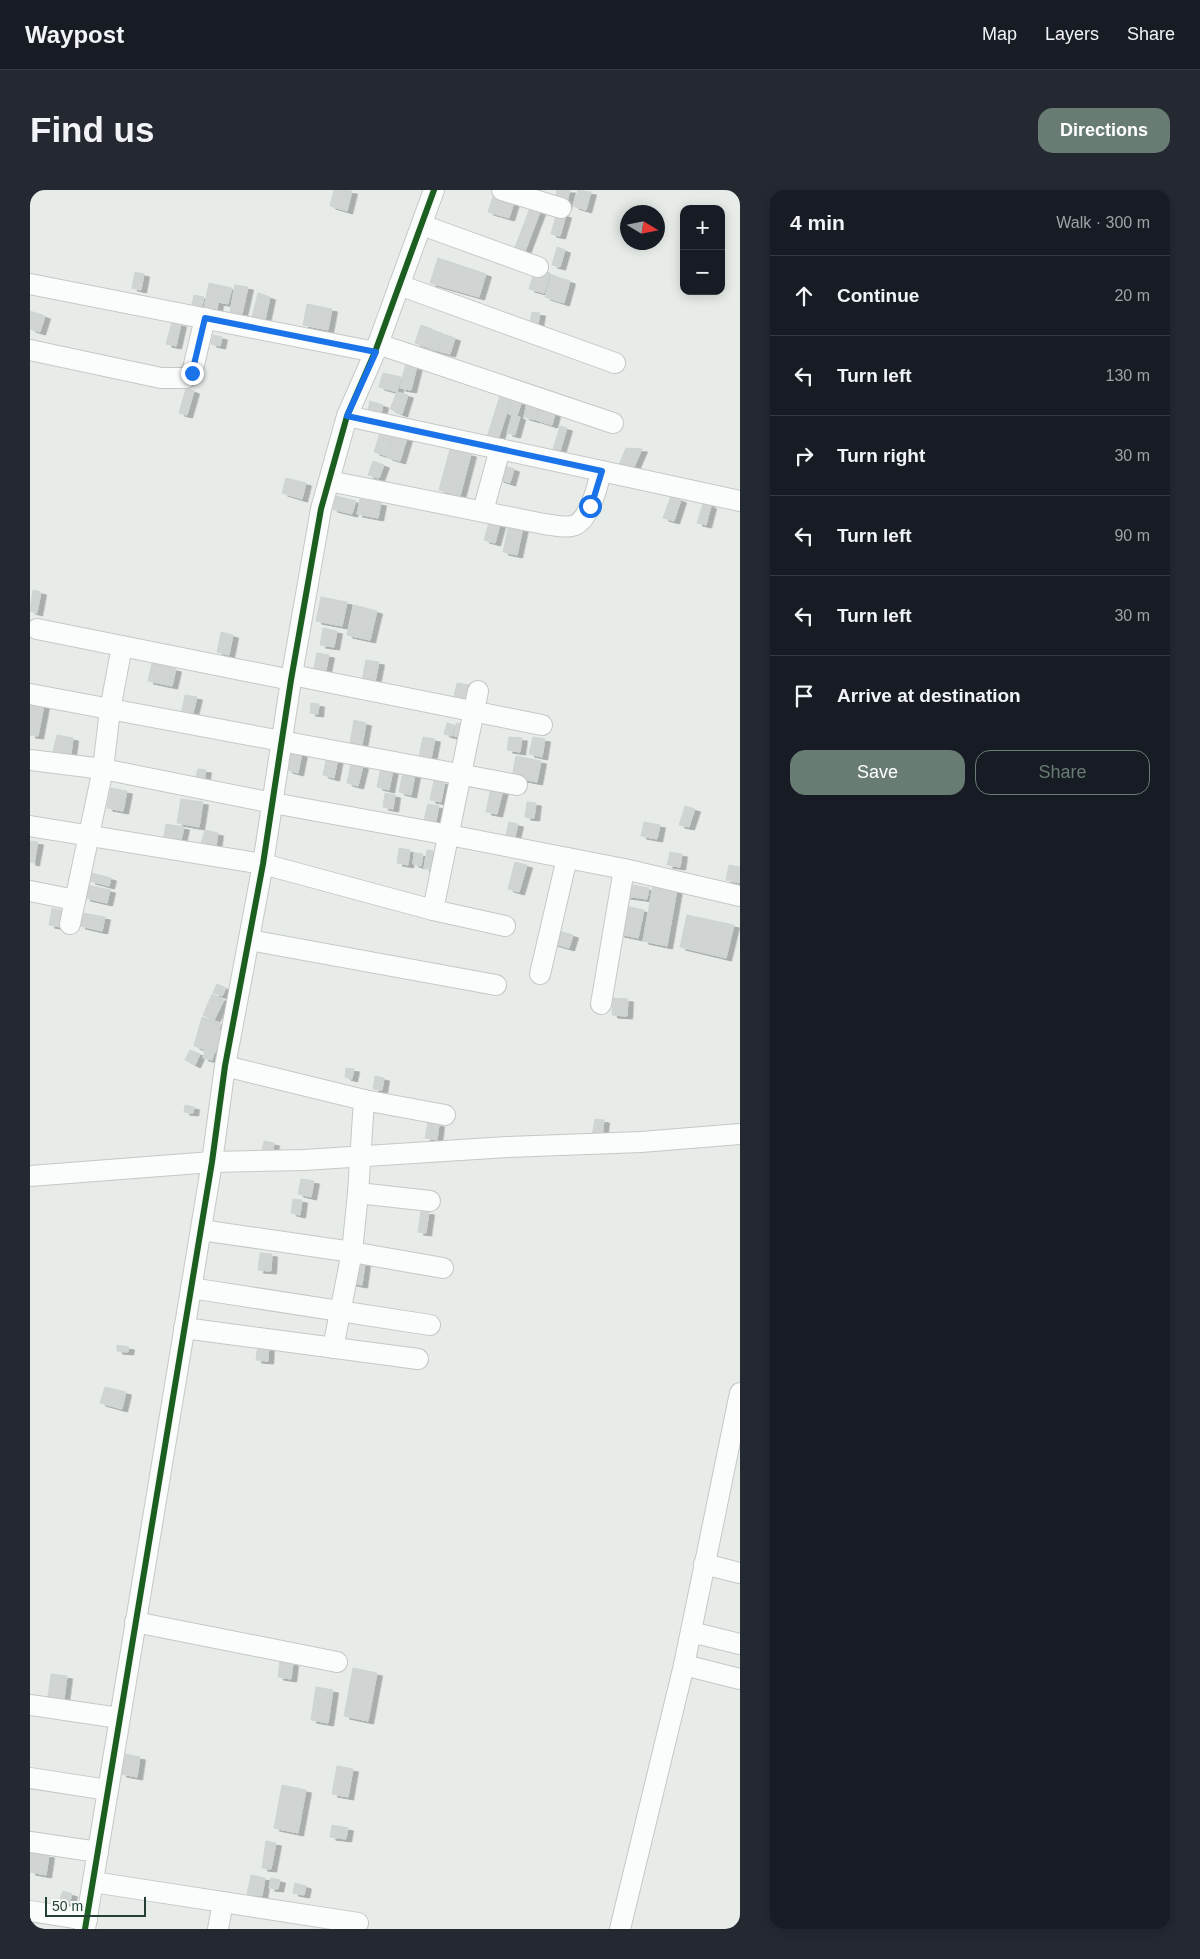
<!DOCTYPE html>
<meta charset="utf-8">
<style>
:root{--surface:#171b24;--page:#242831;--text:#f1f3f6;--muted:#9ea1a6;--line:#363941;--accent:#687c73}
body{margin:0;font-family:Helvetica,sans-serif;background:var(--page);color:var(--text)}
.controls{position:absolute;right:15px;top:15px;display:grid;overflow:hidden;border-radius:10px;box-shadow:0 2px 12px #0003}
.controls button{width:45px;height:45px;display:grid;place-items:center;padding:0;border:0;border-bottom:1px solid var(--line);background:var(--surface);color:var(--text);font:25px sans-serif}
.compass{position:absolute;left:590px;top:15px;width:45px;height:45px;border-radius:50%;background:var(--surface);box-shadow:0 2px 12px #0003;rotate:100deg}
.scale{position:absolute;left:15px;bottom:12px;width:101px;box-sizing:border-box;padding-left:5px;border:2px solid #243f33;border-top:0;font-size:14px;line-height:18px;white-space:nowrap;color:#243f33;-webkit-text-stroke:4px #f5faf7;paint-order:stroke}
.stop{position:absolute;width:15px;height:15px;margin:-11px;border:4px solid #1a73e8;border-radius:50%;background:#fff}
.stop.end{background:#1a73e8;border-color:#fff;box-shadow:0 1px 5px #0008}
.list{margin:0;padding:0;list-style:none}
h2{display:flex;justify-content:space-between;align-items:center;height:65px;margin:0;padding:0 20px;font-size:21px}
h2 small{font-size:16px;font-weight:400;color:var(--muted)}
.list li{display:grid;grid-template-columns:32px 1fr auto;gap:15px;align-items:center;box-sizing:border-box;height:80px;padding:0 20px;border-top:1px solid var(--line)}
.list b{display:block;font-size:19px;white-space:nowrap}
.list em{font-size:16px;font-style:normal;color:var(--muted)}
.actions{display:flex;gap:10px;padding:15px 20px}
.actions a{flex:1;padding:11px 0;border:1px solid var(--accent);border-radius:15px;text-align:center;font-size:18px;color:var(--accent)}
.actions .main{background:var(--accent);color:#fff}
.icon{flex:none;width:28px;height:28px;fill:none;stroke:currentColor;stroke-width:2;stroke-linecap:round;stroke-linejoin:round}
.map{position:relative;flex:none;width:710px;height:1739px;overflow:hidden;border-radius:15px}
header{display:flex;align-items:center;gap:30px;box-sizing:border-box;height:70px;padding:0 25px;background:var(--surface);border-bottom:1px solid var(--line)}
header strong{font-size:24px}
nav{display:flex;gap:28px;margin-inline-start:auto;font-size:18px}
.intro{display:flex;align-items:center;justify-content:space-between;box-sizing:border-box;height:120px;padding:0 30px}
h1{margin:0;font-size:35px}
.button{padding:12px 22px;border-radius:15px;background:var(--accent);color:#fff;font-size:18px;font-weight:700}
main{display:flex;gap:30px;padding:0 30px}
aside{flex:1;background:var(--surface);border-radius:15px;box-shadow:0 2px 12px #0003}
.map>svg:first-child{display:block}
.building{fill:#d0d4d2;stroke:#cfd5d2;filter:url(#shadow)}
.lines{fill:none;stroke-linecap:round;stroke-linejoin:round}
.minor-casing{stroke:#c4c9c6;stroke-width:22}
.minor{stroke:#fbfcfc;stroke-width:20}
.cycleway-casing{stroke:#f5faf7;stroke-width:9}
.cycleway{stroke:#1b5e20;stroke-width:6}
.route{stroke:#1a73e8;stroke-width:6}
</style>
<header>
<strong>Waypost</strong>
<nav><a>Map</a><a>Layers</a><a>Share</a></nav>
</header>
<div class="intro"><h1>Find us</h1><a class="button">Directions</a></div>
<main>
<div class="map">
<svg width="710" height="1739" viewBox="0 0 710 1739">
<defs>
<filter id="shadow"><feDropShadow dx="5.5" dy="3" stdDeviation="0" flood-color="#0004"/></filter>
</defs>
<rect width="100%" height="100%" fill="#e7ece9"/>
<g class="building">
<polygon points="304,0 322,1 317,21 300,16"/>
<polygon points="465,0 486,6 479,28 458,22"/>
<polygon points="527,0 540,0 536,16 524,13"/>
<polygon points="548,0 561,2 556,20 543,16"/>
<polygon points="500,18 510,22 494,64 484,60"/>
<polygon points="527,22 536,25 530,46 521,44"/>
<polygon points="527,57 535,60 530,77 522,75"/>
<polygon points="408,68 456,84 449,107 400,93"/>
<polygon points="505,79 520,83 514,103 499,99"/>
<polygon points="105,82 114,84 111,100 102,98"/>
<polygon points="521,85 540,91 534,113 515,107"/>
<polygon points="179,93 202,98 198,114 188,112 187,121 174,118"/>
<polygon points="205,95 218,97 212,124 200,122"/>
<polygon points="228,103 240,107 235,130 222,127"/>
<polygon points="164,105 174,107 172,116 162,114"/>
<polygon points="277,114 302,119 298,140 273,135"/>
<polygon points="0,121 15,126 10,142 0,139"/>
<polygon points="502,122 510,123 508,134 500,133"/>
<polygon points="142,132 151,134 146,156 136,154"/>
<polygon points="391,135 402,139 396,157 385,153"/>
<polygon points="402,140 412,143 407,161 396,157"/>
<polygon points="413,144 425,148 420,164 408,161"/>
<polygon points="183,145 192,147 190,156 181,154"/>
<polygon points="376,173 387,176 381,200 370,198"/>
<polygon points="353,183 371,187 367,202 349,197"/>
<polygon points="156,198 164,201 157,225 149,223"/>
<polygon points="367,202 378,205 372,224 360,219"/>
<polygon points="471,203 482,207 467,253 456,250"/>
<polygon points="483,205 493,208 487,226 490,227 485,245 477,243 482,225 478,224"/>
<polygon points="340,211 353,215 350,228 337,225"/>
<polygon points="497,213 508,215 505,230 494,227"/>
<polygon points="510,216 526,220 522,235 506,230"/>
<polygon points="530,236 537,238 528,268 521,266"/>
<polygon points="351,240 363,245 357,266 344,262"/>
<polygon points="365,244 377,248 370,271 357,267"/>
<polygon points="596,258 612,259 602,282 588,277"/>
<polygon points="420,259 441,264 430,306 409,300"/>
<polygon points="343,271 354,275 349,288 338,285"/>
<polygon points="472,275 484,279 480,293 468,289"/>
<polygon points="256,288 276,293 272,309 252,303"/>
<polygon points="306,306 326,311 322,324 302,319"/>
<polygon points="641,306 651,310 644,331 633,328"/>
<polygon points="330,309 351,313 348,328 327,324"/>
<polygon points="674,311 681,316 676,335 667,333"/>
<polygon points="460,328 471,331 465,353 454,350"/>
<polygon points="479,334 493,337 487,365 473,362"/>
<polygon points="3,400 11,402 7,423 0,421"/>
<polygon points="291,407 317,412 312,436 286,431"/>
<polygon points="324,415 347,421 340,450 317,445"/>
<polygon points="293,438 307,441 304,457 290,455"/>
<polygon points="191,442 203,445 199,465 187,462"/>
<polygon points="287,463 299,465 295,485 283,482"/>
<polygon points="336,470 349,472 345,492 332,490"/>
<polygon points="122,473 146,479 142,496 118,491"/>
<polygon points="427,493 445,496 440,515 423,511"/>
<polygon points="155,505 167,507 162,527 151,525"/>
<polygon points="0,512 14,515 8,546 0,545"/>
<polygon points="281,513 289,514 288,524 280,523"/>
<polygon points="324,530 336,533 332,555 320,553"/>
<polygon points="417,533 424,535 422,546 414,544"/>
<polygon points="426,533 436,534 434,548 424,546"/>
<polygon points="27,545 43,548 41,564 23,561"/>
<polygon points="393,547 405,549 401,569 389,567"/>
<polygon points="479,547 492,548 490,562 477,560"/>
<polygon points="503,547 515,549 512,567 499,564"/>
<polygon points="261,560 272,563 268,583 257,580"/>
<polygon points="297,565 308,568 304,588 293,585"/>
<polygon points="486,566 511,571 507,592 482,587"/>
<polygon points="321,573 333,576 328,596 317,593"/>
<polygon points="351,577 363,580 359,600 347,597"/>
<polygon points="168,579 176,580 173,596 164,594"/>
<polygon points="373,582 385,585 381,605 369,602"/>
<polygon points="404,590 415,592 411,612 400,610"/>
<polygon points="461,597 473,600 467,624 456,622"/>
<polygon points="81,598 97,601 93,621 77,618"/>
<polygon points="355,603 365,605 363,619 353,617"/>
<polygon points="151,609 173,612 169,637 147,633"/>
<polygon points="497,612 506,613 504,628 495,627"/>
<polygon points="398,614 409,616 405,636 393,634"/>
<polygon points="655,616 665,619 659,637 649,635"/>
<polygon points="479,632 488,634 483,655 474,653"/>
<polygon points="614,632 630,635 627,649 611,646"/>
<polygon points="136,634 154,637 149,660 132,656"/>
<polygon points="175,640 188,643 186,657 171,653"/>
<polygon points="0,651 8,652 4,673 0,672"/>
<polygon points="369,658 380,660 378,675 367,673"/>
<polygon points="397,660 403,661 400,679 394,678"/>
<polygon points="640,662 652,664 650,677 637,675"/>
<polygon points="384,663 393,664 391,676 383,674"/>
<polygon points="485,672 497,675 489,702 478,699"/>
<polygon points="699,675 710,677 709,693 696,690"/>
<polygon points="62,683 81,688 79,696 60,691"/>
<polygon points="597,694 619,698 617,709 595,706"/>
<polygon points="58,695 80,700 77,713 55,708"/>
<polygon points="623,695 647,699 637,756 613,751"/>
<polygon points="595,716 614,720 608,748 589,744"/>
<polygon points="22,718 35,721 31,737 19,735"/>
<polygon points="53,723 75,727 72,741 50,736"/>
<polygon points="657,725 704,735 696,768 650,757"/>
<polygon points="526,740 543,745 539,758 522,753"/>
<polygon points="187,794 196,798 192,806 183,803"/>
<polygon points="182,804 194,810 184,830 173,825"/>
<polygon points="583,808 598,809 597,826 582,825"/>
<polygon points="172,827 191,833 189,840 192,841 185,863 164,856"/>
<polygon points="160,860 170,864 165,875 155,870"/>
<polygon points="175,860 184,863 182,870 173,868"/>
<polygon points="316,878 324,879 322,889 315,887"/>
<polygon points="345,886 354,888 352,900 343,899"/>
<polygon points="155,915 164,917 163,923 154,922"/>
<polygon points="565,929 574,930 572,947 562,946"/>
<polygon points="398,932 409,934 407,950 395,948"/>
<polygon points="234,951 244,953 243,962 232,960"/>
<polygon points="271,989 284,991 281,1007 268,1004"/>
<polygon points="263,1009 272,1010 270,1025 261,1023"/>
<polygon points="391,1021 399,1022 396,1043 388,1042"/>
<polygon points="230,1063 242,1064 241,1081 228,1080"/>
<polygon points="324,1072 335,1073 332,1095 321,1093"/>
<polygon points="228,1154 239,1154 238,1171 226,1170"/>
<polygon points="87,1155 99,1157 98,1162 87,1161"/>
<polygon points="75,1197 96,1202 92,1219 70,1213"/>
<polygon points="250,1471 263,1473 261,1489 248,1487"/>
<polygon points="323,1478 347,1483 338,1531 314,1526"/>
<polygon points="21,1484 37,1486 34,1509 18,1507"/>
<polygon points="286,1497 303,1500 298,1533 281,1530"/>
<polygon points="95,1564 110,1567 107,1587 91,1584"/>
<polygon points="307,1576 323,1579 318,1607 302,1604"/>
<polygon points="252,1595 276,1600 268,1643 244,1638"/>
<polygon points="302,1635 318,1638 316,1649 300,1647"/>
<polygon points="236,1651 246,1653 241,1679 232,1678"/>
<polygon points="0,1662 19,1665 16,1685 0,1682"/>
<polygon points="221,1685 235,1688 232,1706 217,1704"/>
<polygon points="241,1688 250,1690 248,1699 239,1698"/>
<polygon points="265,1693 276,1696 274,1705 263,1703"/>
<polygon points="33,1701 42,1704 39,1714 29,1711"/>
</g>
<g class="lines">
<defs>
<g id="minor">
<polyline points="472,0 531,18"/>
<polyline points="392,35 508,77"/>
<polyline points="0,94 345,162"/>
<polyline points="369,95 585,173"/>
<polyline points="348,154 583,233"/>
<polyline points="0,160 131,188 156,188 162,183 175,128"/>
<polyline points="317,226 710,311"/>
<path d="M299 291 514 334C523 335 534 338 542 336 559 333 568 295 571 281"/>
<polyline points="453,321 470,259"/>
<polyline points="7,439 261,490"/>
<polyline points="262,485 512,535"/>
<polyline points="0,504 487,595"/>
<polyline points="0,570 73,579 243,613 419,645 594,679 710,706"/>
<polyline points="0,636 233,674 403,720 475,736"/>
<polyline points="0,701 45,710"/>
<polyline points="403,720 448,501"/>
<polyline points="40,734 73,579 80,520 92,456"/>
<polyline points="219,750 466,795"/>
<polyline points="510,784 537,668"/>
<polyline points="571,814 594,679"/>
<polyline points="195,876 334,910 415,925"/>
<polyline points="0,986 182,972 274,970 477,957 611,952 710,944"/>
<polyline points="328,1003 400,1011"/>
<polyline points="171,1040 322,1062 413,1078"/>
<polyline points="161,1098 400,1135"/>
<polyline points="154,1138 388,1169"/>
<polyline points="303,1158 322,1062 328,1003 334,910"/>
<polyline points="674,1374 710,1383"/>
<polyline points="105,1432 307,1472"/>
<polyline points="661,1442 710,1454"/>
<polyline points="654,1475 710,1489"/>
<polyline points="0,1515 89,1528"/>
<polyline points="0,1588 78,1600"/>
<polyline points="0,1652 68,1662"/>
<polyline points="63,1692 328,1733"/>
<polyline points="0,1721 57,1730"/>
<polyline points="55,1739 182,972 195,876 233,674 261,490 291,319 317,226 345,162 404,0"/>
<polyline points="188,1739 193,1712"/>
<polyline points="590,1739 654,1475 710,1203"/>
</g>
</defs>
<use href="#minor" class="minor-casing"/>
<use href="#minor" class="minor"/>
<defs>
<polyline id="cycleway" points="55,1739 182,972 195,876 233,674 261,490 291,319 317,226 345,162 404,0"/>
</defs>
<use href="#cycleway" class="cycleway-casing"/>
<use href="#cycleway" class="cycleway"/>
</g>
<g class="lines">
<polyline class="route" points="162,183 175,128 346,162 317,226 572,281 564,307 560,316"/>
</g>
</svg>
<div class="controls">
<button>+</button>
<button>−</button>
</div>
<svg class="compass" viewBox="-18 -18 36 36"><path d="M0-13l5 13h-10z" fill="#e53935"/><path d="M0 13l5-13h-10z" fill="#9ea1a6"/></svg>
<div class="scale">50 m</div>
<div class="stop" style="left:560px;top:316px"></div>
<div class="stop end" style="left:162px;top:183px"></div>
</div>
<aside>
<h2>4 min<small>Walk · 300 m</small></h2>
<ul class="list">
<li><svg class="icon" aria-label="ahead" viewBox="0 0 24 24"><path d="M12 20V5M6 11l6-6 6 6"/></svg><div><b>Continue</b></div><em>20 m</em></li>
<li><svg class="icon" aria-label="left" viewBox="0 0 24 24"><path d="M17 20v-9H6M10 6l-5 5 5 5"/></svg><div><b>Turn left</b></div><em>130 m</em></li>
<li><svg class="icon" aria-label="right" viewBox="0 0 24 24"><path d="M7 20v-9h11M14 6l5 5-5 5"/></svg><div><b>Turn right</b></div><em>30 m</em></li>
<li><svg class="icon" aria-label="left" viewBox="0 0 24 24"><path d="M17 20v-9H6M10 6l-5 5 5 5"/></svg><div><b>Turn left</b></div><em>90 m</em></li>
<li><svg class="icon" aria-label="left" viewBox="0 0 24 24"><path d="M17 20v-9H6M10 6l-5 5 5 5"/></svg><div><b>Turn left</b></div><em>30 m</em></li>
<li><svg class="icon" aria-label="arrive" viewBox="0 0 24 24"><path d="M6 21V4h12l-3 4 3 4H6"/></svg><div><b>Arrive at destination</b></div></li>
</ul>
<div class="actions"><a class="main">Save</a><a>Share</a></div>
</aside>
</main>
